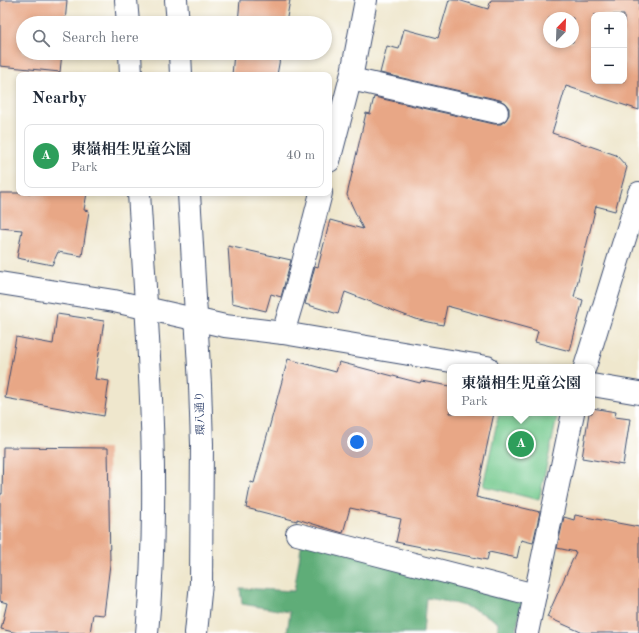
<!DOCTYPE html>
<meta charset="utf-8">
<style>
:root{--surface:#fff;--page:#f6f6f7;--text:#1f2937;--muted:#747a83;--line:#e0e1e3;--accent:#c8321e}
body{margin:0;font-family:"Old Standard TT","Noto Serif JP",serif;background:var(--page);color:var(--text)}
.controls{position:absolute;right:12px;top:12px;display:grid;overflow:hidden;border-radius:8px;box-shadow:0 2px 6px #0003}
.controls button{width:36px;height:36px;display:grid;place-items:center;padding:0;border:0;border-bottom:1px solid var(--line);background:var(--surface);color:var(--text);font:20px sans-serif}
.compass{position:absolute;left:543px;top:12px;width:36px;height:36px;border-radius:50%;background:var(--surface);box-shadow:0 2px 6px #0003;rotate:23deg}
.you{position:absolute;left:357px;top:442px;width:14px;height:14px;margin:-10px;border:3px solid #fff;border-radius:50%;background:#1a73e8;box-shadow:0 0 0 6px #1a73e833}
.badge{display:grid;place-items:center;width:26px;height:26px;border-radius:50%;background:var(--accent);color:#fff;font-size:13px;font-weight:700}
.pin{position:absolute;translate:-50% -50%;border:2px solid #fff;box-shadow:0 1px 4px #0006}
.popup{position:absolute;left:447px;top:364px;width:148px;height:52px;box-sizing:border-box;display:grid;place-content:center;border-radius:8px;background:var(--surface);filter:drop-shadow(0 1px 3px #0005);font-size:13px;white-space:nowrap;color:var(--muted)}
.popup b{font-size:15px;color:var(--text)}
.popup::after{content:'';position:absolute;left:50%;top:100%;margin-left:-8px;border:8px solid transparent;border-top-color:var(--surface)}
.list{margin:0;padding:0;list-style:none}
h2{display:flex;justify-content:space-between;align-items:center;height:52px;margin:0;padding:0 16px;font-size:17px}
h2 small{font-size:13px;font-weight:400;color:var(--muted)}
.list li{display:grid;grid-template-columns:26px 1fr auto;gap:12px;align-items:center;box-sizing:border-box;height:64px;margin:0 8px 8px;padding:0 8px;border:1px solid var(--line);border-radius:8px}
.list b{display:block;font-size:15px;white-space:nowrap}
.list p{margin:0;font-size:13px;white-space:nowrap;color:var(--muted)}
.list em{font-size:13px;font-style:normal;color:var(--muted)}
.icon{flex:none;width:22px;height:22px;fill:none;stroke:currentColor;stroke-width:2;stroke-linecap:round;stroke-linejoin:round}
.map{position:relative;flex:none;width:639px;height:633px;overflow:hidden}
.search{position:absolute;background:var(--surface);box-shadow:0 2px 6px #0003;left:16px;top:16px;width:316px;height:44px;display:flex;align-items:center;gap:10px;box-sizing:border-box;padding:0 14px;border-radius:22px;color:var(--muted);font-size:15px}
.panel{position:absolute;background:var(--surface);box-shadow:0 2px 6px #0003;left:16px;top:72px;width:316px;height:124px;border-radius:8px}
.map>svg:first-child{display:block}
.green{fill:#73c98d;stroke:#477c76}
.forest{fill:#5ead78;stroke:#3c6e6b}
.building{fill:#e8a786;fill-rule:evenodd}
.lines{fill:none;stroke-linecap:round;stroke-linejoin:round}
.minor-casing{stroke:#3b4b6f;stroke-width:24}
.major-casing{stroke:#3b4b6f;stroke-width:24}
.minor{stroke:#fff;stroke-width:22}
.major{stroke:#fff;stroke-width:22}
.labels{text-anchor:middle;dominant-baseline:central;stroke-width:3;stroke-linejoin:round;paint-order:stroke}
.street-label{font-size:11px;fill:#1b2f5e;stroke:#fff}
</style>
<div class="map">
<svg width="639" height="633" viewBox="0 0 639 633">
<rect width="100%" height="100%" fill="#fff"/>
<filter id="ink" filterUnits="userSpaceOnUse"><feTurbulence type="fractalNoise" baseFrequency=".025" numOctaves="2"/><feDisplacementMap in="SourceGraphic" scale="8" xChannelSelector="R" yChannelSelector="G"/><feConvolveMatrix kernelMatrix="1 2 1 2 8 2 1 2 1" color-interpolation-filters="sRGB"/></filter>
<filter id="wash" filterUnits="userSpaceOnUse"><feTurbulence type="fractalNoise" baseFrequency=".012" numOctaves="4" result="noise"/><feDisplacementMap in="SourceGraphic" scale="16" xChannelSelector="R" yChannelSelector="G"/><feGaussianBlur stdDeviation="0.9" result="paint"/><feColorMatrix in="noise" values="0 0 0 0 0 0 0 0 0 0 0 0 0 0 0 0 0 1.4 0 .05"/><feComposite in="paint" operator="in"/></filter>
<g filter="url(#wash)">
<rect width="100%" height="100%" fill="#efe7cd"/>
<polygon class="green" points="499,413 558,413 539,500 483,486"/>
<path class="forest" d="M302 541 523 598 516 633H497L498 623C477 607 451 602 426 598L423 633H287L290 612 242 604 240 588 294 591Z"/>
<g id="blocks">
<g class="building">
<polygon points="0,0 67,0 65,23 23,23 23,53 62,53 60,72 0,66"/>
<polygon points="240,0 290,0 286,23 238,23"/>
<path d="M449 0H458L488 9 491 0H639V110L566 86 552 133 616 155 627 167 615 211 596 206 574 297 583 300 570 351 535 342 538 331 447 306 443 325 415 319 345 292 338 314 305 304 315 266 318 267 330 220 363 229 347 195 366 113 370 114 374 97 494 124H501L506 120 509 115V108L505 103 500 100 380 73 387 46 399 49 404 29 438 38ZM594 15H624V81H594ZM549 18H573V42H549Z"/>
<polygon points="234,53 281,53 277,75 232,75"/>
<polygon points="0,193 87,193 84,210 89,211 82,256 58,252 52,265 17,258 22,230 0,228"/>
<polygon points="228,246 291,260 281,297 271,294 266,311 232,303"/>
<polygon points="57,314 104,321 95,379 109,381 104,416 5,398 16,337 53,344"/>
<polygon points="288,359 336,372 339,362 420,383 421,381 450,386 450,413 494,413 476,497 540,512 533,543 521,540 517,558 489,552 487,560 396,542 401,519 350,508 343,533 297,519 297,521 246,508 251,482 254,483"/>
<polygon points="592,408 616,412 615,417 630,419 623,465 582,458 589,413 592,413"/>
<polygon points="3,447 108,448 110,564 104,615 93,614 90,633 17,633 1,629 7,603 0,601 0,494 2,494"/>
<polygon points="575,515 639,527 639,633 583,633 547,617 576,552 557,548 564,517 574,520"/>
</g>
</g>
</g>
<g filter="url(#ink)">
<use href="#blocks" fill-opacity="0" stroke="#3b4b6f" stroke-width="1"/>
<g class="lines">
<defs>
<g id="minor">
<polyline points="351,79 497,112"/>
<polyline points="329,161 352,73 366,0"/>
<polyline points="0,283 114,301 225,326 283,333 487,367"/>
<polyline points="283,333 297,286 321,193"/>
<polyline points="585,367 639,193"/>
<polyline points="592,385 639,393"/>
<polyline points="297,534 535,595"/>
<polyline points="527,633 573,413"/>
</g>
<g id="major">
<polyline points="126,0 128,23"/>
<polyline points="176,0 178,23"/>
<polyline points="130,53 131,75"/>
<polyline points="180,53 181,75"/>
<path d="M139 193C148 339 161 487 147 633"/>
<polyline points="189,193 200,385 202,444 201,583 196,633"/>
</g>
</defs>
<use href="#minor" class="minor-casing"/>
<use href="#major" class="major-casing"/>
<use href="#minor" class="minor"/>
<use href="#major" class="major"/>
</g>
</g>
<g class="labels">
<g class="street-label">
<text transform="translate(201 413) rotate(-92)">環八通り</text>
</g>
</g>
</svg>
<div class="controls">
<button>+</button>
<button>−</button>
</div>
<svg class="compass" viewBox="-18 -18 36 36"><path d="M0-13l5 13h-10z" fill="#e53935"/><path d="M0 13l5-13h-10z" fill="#747a83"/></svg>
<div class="you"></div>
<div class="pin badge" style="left:521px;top:444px;background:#2e9e5b">A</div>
<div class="popup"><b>東嶺相生児童公園</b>Park</div>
<div class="search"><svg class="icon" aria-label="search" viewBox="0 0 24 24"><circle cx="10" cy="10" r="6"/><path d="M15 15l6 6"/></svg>Search here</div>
<section class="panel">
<h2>Nearby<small></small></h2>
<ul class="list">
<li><span class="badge" style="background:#2e9e5b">A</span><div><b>東嶺相生児童公園</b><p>Park</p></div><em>40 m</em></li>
</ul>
</section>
</div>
